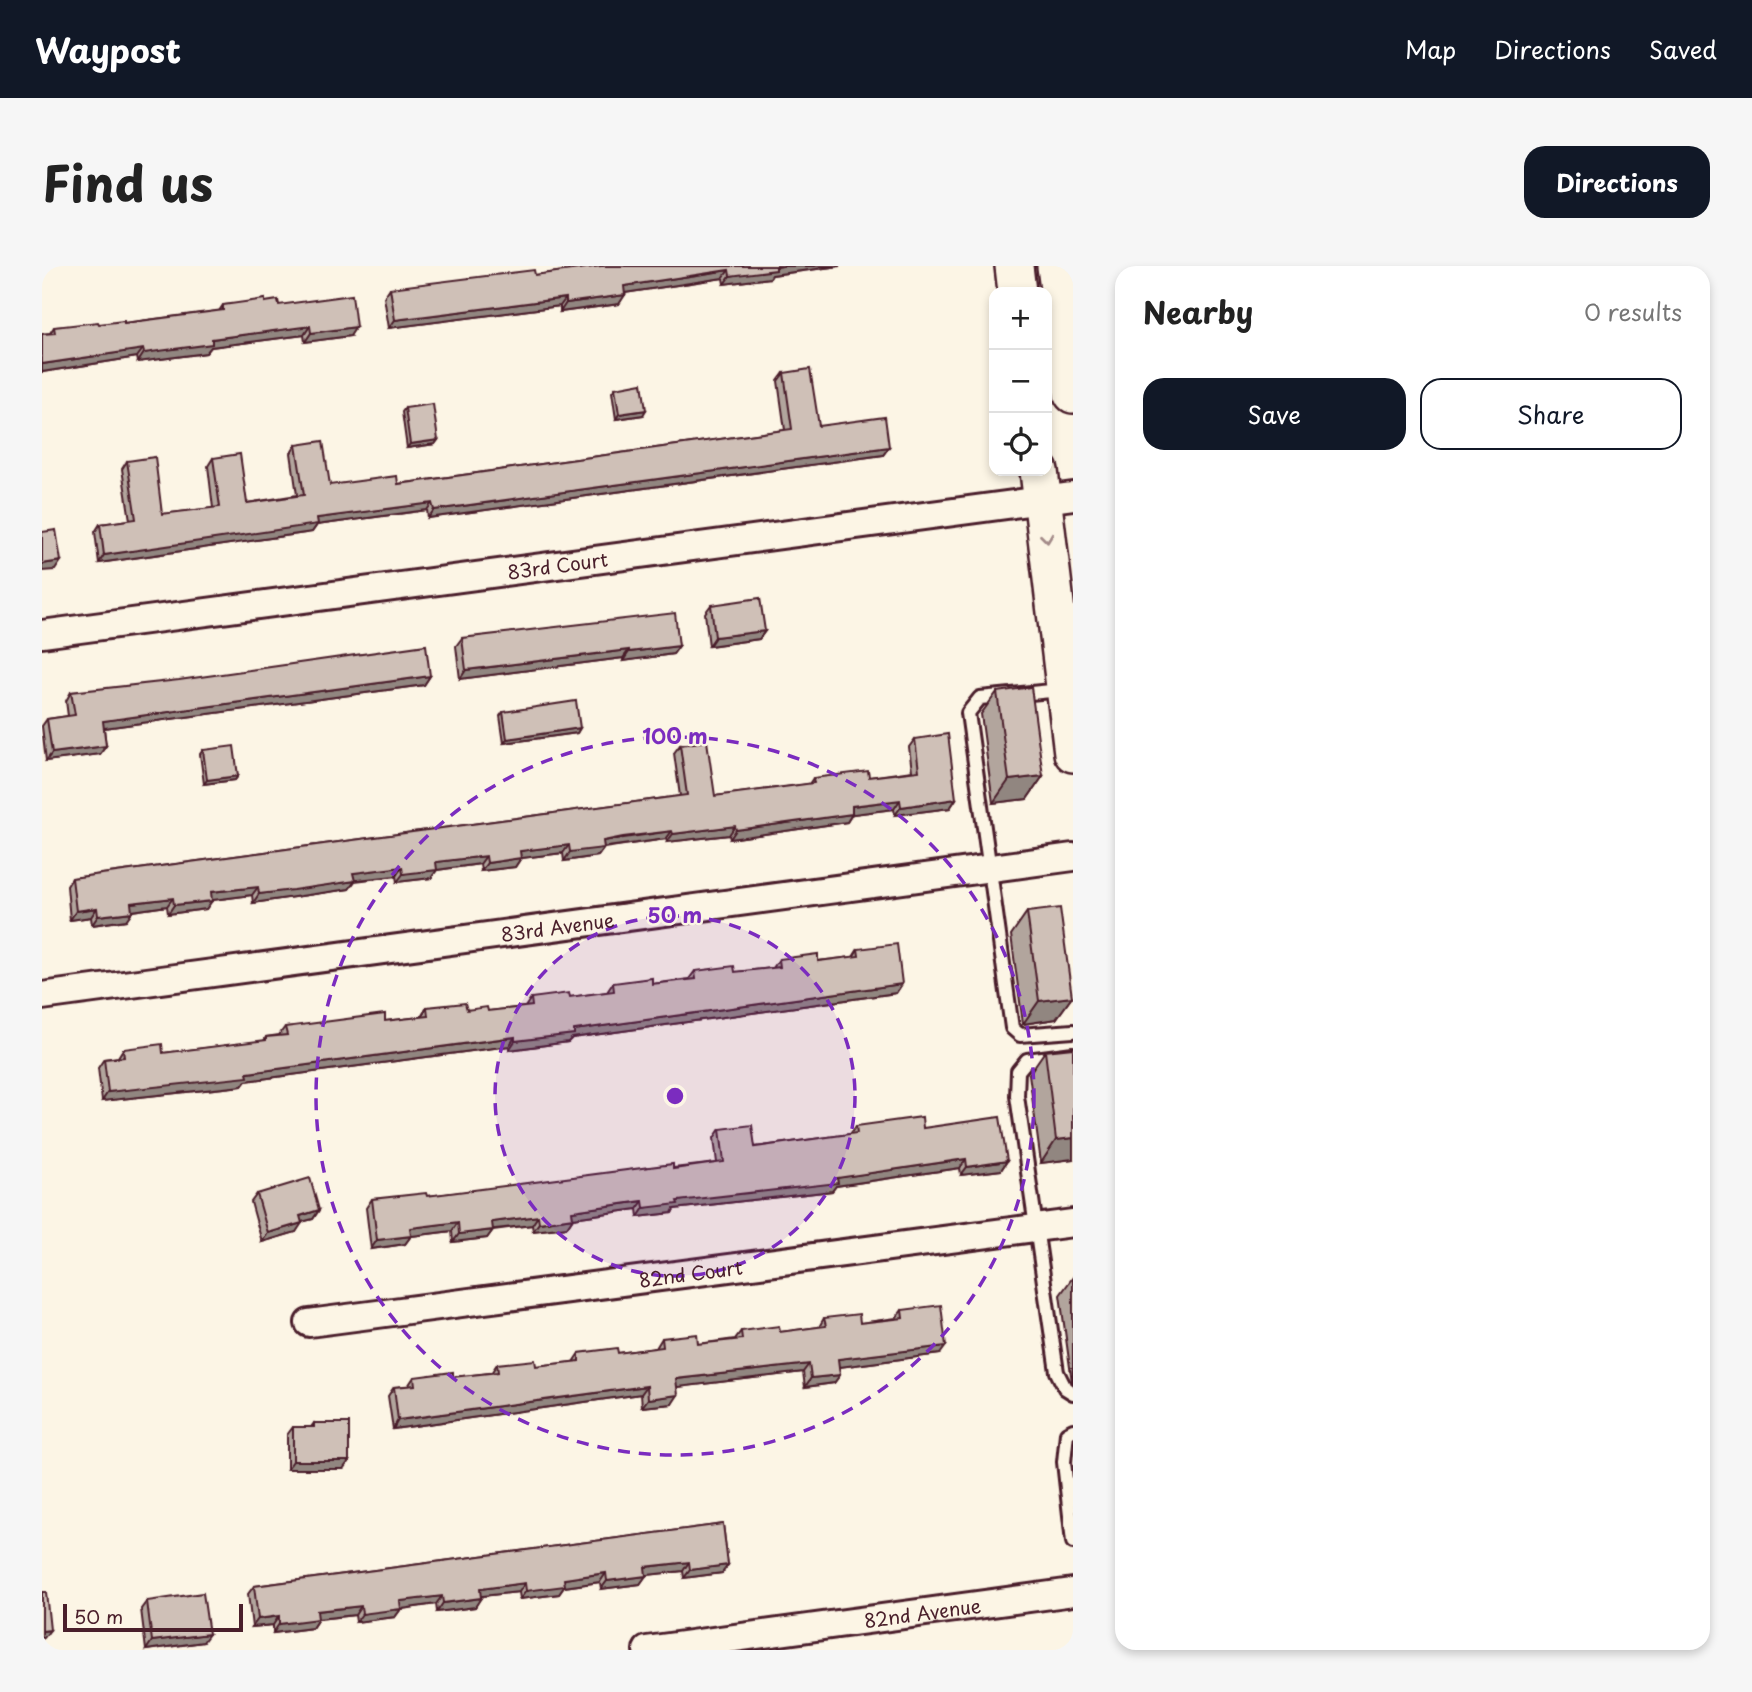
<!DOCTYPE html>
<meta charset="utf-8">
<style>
:root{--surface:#fff;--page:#f6f6f6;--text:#222;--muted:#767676;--line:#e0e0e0;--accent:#111827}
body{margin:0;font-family:"Playpen Sans",sans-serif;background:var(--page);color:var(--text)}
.controls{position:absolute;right:21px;top:21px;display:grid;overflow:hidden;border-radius:14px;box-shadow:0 4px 10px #0003}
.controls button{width:63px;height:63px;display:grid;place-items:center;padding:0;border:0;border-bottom:2px solid var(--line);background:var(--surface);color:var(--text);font:35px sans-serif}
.scale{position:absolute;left:21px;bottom:18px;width:180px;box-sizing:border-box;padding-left:7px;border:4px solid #4a1f2b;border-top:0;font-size:19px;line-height:24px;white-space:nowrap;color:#4a1f2b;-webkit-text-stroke:5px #fcf5e5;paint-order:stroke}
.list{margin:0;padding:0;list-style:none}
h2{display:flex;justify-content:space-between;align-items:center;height:91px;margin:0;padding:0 28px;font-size:30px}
h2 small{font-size:23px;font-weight:400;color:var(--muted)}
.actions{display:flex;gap:14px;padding:21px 28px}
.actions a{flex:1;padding:16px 0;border:2px solid var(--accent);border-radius:21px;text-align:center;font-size:24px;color:var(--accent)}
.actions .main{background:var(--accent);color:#fff}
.icon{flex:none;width:38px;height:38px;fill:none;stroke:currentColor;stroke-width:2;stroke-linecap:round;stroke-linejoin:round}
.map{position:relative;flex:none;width:1031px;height:1384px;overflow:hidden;border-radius:21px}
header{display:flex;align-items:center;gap:42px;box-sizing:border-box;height:98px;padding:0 35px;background:var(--accent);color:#fff}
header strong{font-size:33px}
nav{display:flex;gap:38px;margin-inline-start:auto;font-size:24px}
.intro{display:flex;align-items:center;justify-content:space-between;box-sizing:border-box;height:168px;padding:0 42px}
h1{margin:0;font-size:49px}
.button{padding:18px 32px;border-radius:21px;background:var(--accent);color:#fff;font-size:24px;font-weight:700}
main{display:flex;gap:42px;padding:0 42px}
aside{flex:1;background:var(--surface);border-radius:21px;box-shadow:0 4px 10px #0003}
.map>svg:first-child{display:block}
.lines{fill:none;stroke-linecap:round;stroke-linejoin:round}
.lane-casing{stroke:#4a1f2b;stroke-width:18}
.street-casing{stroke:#4a1f2b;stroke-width:32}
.secondary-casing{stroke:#4a1f2b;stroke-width:42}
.lane{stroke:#fcf5e5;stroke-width:12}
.street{stroke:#fcf5e5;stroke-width:26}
.secondary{stroke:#fcf5e5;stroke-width:37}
.wall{fill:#b2a59d;stroke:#4a1f2b;stroke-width:2}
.shaded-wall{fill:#918680;stroke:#4a1f2b;stroke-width:2}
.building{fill:#cfc0b7;stroke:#4a1f2b;stroke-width:2}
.oneway{stroke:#a38a88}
.ring{fill:none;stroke:#7b2cbf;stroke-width:3.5;stroke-dasharray:12 9}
.labels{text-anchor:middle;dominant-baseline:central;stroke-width:5;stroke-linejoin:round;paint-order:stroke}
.street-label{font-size:19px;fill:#4a1f2b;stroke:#fcf5e5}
.centre{fill:#7b2cbf;stroke:#fcf5e5;stroke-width:3.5}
.ring-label{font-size:21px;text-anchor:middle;font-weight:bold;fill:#7b2cbf;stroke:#fcf5e5;stroke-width:5;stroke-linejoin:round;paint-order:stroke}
</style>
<header>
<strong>Waypost</strong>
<nav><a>Map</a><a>Directions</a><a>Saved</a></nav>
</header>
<div class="intro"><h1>Find us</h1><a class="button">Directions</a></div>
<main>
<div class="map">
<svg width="1031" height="1384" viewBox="0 0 1031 1384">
<rect width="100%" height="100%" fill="#fcf5e5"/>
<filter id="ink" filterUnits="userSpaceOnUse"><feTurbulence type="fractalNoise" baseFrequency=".0143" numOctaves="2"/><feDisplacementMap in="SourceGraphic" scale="14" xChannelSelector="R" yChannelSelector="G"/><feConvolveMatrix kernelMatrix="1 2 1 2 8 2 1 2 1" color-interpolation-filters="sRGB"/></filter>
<g filter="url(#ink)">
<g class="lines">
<defs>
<g id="lane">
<polyline points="1019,424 938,432 926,447 970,762 978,769 1031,765"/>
<polyline points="1031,788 985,794 976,805 975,830 1015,1106 1023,1122 1031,1127"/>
<polyline points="1031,1164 1025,1167 1022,1196 1031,1276"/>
</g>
<g id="street">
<path id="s1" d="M0 368 1031 230"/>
<path id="s2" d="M0 730 1031 591"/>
<path id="s3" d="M267 1057 1031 957"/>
<path id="s4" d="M605 1384 1031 1326"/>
</g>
<g id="secondary">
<polyline points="972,0 975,26"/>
<polyline points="1014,0 1031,128"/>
<polyline points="997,205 1031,487"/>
</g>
</defs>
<use href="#lane" class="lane-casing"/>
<use href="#street" class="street-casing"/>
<use href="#secondary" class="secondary-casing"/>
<use href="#lane" class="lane"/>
<use href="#street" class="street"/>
<use href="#secondary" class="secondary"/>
</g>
<g class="wall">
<polygon points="559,0 798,0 730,9 728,12 682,18 681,12 583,27 577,38 518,46 518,40 347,62 342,31 348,22 493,9"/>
<polygon points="223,36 237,39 308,70 263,76 262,69 169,81 164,87 96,96 95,91 0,106 0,68 8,67 12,61 82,57 177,45 181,39"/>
<polygon points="742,107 777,160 847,181 841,189 386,252 385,244 275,259 270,266 57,297 53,266 58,258 88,254 80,203 85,195 120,248 171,242 166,200 171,192 205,237 255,229 249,187 254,179 288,219 356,218 743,164 736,115"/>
<polygon points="573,122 601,149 574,153 570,126"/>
<polygon points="363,142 396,174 393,178 365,182 360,146"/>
<polygon points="669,339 723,365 717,373 667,380 663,347"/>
<polygon points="420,372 637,380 631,388 581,395 581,392 418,413 414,380"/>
<polygon points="388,410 382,419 62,462 64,480 58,488 4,495 0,460 5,453 26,450 24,435 29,426"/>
<polygon points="955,426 1001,510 985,533 951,537 939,448"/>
<polygon points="461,446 538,462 535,467 462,477 458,450"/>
<polygon points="873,473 914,533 908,542 853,549 852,543 810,548 805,556 688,573 687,569 625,576 624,573 575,580 562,582 556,590 522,595 521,587 479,592 473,601 439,605 438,598 395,604 389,612 355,616 354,610 313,615 307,623 245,632 211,637 210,629 170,634 164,643 126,648 125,640 90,645 84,654 50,659 49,651 28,654 25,620 30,612 638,530 632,487 638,479 673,530 767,518 771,512 827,511 870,505 867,481"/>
<polygon points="161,484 196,510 193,514 162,518 158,488"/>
<polygon points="985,646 1030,731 1014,753 981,758 969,669"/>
<polygon points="816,683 860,718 854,727 530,772 526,776 467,784 467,780 204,815 200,820 60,835 56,802 62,793 76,791 81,783 121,787 222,775 224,771 237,769 243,761 343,755 379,751 385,741 446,745 483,741 489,732 528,731 565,726 571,717 610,718 647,713 653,705 693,706 731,702 737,693 776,695 811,691"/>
<polygon points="1003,785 1031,893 999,897 987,808"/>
<polygon points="814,860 881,862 965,895 959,904 919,909 918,902 794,920 790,925 632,943 630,947 596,951 595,943 531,952 525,961 491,965 490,959 451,964 445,972 411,976 410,965 369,970 363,978 329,983 324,942 330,933 385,930 675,897 672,872 678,863 713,881 808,868"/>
<polygon points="215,928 277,944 271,953 259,956 254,966 220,976 209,936"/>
<polygon points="1031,1011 1031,1116 1030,1116 1018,1029"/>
<polygon points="860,1044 898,1088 797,1101 798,1109 792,1117 763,1121 761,1106 635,1121 630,1138 600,1141 599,1128 351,1163 346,1130 352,1121 366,1120 372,1111 411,1111 449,1107 455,1098 494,1100 531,1096 537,1087 576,1087 614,1082 620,1072 656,1078 693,1073 699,1065 738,1066 777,1061 782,1052 818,1057 854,1052"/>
<polygon points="272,1157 301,1203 245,1203 245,1169 251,1161 269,1161"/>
<polygon points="681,1258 686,1299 680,1307 642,1312 641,1305 604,1309 598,1318 559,1323 558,1316 522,1321 517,1328 478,1333 477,1326 439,1330 433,1341 395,1346 394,1338 359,1343 353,1351 314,1356 313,1349 276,1353 270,1362 231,1367 231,1359 210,1361 206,1328 212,1320"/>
<polygon points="105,1335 161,1376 104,1384 99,1343"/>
</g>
<g class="shaded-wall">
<polygon points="740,0 797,0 730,9 728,12 682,18 688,10"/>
<polygon points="687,4 681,12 576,28 582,20"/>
<polygon points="583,29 577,38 518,46 524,37"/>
<polygon points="524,32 518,40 347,62 353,54"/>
<polygon points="268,60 262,69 169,81 164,87 96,96 102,87 170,73"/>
<polygon points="314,61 308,70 263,76 269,67"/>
<polygon points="101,83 95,91 0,106 0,98"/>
<polygon points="604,144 601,149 574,153 577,148"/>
<polygon points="396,174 393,178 365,182 368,178"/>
<polygon points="847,181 841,189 386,252 392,244"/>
<polygon points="390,237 385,244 275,259 270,266 57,297 62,289 275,252"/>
<polygon points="19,295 13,304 0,305 0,298"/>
<polygon points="723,365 717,373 667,380 673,371"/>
<polygon points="637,380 631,388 581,395 587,386"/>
<polygon points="587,384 581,392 418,413 424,404"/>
<polygon points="388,410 382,419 55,463 61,455"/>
<polygon points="538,462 535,467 462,477 465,473"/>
<polygon points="64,480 58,488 4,495 10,487"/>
<polygon points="196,510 193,514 162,518 165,514"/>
<polygon points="1001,510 985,533 951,537 967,514"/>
<polygon points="914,533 908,542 853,549 859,541"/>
<polygon points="858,534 852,543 804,549 810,540"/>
<polygon points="810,548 805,556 688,573 694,564"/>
<polygon points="693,560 687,569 625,576 631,568"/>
<polygon points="630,565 624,573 558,582 562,582 556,590 522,595 528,586 561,575"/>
<polygon points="527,579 521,587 472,593 478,585"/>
<polygon points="444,590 438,598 395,604 389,612 355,616 361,608 394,596"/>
<polygon points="479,592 473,601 439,605 445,597"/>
<polygon points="360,601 354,610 305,615 311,607"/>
<polygon points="313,615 307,623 211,637 217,628"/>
<polygon points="216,621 210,629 163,635 169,626"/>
<polygon points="131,632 125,640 83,646 89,637"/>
<polygon points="170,635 164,643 126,648 132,639"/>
<polygon points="55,642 49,651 28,654 34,645"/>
<polygon points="90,646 84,654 50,659 56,650"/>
<polygon points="860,718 854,727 530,772 526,776 467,784 473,775 532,764"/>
<polygon points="1030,731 1014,753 981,758 997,735"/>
<polygon points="473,771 467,780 204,815 200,820 60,835 66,826"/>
<polygon points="1031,872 1031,893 999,897 1014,874"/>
<polygon points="924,893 918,902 794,920 790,925 632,943 630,947 596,951 602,942 635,935"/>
<polygon points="965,895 959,904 919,909 925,901"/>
<polygon points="601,935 595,943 524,953 530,945"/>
<polygon points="277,944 271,953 252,958 258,950"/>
<polygon points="496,950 490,959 444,964 450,956"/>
<polygon points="531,952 525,961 491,965 497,957"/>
<polygon points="416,956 410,965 362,971 368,962"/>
<polygon points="260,957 254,966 220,976 226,967"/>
<polygon points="451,964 445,972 411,976 417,968"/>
<polygon points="369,970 363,978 329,983 335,974"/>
<polygon points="904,1080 898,1088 790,1102 796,1093"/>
<polygon points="767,1098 761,1106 628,1122 634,1113"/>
<polygon points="798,1109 792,1117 763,1121 769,1112"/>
<polygon points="605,1120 599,1128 351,1163 356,1154"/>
<polygon points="636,1129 630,1138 600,1141 606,1133"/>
<polygon points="251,1195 307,1195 301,1203 245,1203"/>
<polygon points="647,1296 641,1305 597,1310 603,1301"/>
<polygon points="686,1299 680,1307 642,1312 648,1304"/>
<polygon points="564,1307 558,1316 522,1321 517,1328 478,1333 484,1325 522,1313"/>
<polygon points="604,1310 598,1318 559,1323 565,1315"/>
<polygon points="483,1317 477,1326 432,1331 438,1323"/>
<polygon points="400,1330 394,1338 353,1344 359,1343 353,1351 314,1356 320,1348 358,1335"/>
<polygon points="439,1332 433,1341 395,1346 401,1337"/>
<polygon points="319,1340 313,1349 276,1353 270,1362 231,1367 237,1358 275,1345"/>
<polygon points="237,1350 231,1359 210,1361 216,1353"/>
<polygon points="8,1364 2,1372 0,1373 0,1365"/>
<polygon points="167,1368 161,1376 104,1384 110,1375"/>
</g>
<g class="building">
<polygon points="559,0 740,0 734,1 734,4 688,10 687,4 582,20 583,29 524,37 524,32 353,54 348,22 492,4 493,9"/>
<polygon points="310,29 314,61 269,67 268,60 170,73 170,78 102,87 101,83 0,98 0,68 13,67 12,61 56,56 57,58 82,55 82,57 181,44 181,39 223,33 223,36 236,34 237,39"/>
<polygon points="768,103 777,160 843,151 847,181 392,244 390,237 275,252 276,258 62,289 58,258 94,253 85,195 113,191 120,248 178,241 171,192 198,188 205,237 262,229 254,179 281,175 288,219 355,210 356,218 750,163 742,107"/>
<polygon points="600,117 604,144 577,148 573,122"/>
<polygon points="391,138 396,174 368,178 363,142"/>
<polygon points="14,264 19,295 0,298 0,266"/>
<polygon points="718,332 723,365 673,371 669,339"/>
<polygon points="633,347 637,380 587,386 587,384 424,404 420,372"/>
<polygon points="384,379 388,410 61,455 64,480 10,487 5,453 33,449 29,426 137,414"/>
<polygon points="989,421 1001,510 967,514 955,426"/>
<polygon points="534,435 538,462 465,473 461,446"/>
<polygon points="906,468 914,533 859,541 858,534 810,540 810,548 694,564 693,560 631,568 630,565 581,571 561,575 562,582 528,586 527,579 478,585 479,592 445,597 444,590 394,596 395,604 361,608 360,601 311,607 313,615 251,624 217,628 216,621 169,626 170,635 132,639 131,632 89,637 90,646 56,650 55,642 34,645 30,612 645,529 638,479 665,475 673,530 772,517 771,512 826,505 827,511 877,505 873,473"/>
<polygon points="192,480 196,510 165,514 161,484"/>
<polygon points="1018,642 1030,731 997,735 985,646"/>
<polygon points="855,678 860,718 532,764 532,768 473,775 473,771 205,807 206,811 66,826 62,793 82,791 81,783 120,778 121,787 224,774 224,771 245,769 243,761 343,748 343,755 386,750 385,741 423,737 425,744 445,741 446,745 490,740 489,732 527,727 528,731 572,725 571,717 610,712 610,718 654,713 653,705 692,700 693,706 738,701 737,693 776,688 776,695 817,690 816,683"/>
<polygon points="1031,782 1031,872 1014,874 1003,785"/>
<polygon points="880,851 881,862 958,851 965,895 925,901 924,893 795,912 796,917 635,935 636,938 602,942 601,935 530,945 531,952 497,957 496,950 450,956 451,964 417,968 416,956 368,962 369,970 335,974 330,933 384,927 385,930 631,898 631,903 682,896 678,863 710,859 713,881 815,867 814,860"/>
<polygon points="268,912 277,944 258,950 260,957 226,967 215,928"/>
<polygon points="899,1039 904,1080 796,1093 798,1109 769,1112 767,1098 634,1113 636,1129 606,1133 605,1120 356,1154 352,1121 373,1119 372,1111 411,1106 411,1111 456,1106 455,1098 493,1094 494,1100 537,1095 537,1087 575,1082 576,1087 621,1081 620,1072 655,1068 656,1078 700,1073 699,1065 737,1060 738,1066 784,1060 782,1052 817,1048 818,1057 861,1052 860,1044"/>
<polygon points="272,1157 307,1157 307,1195 251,1195 251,1161 272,1161"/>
<polygon points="681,1258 686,1299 648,1304 647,1296 603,1301 604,1310 565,1315 564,1307 522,1313 523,1320 484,1325 483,1317 438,1323 439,1332 401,1337 400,1330 358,1335 359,1343 320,1348 319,1340 275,1345 276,1353 237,1358 237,1350 216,1353 212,1320"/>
<polygon points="0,1326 4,1326 8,1364 0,1365"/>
<polygon points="161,1327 167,1368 110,1375 105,1335"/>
</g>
<defs><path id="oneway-chevron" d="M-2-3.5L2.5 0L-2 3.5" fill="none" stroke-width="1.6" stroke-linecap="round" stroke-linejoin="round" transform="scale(1.75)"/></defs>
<use class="oneway" href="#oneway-chevron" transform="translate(1005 272) rotate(83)"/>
</g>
<circle cx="633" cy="830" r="180" fill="#7b2cbf" fill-opacity=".12"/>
<g class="ring">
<circle cx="633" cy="830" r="180"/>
<circle cx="633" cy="830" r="359"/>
</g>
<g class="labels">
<g class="street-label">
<text stroke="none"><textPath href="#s1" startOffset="520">83rd Court</textPath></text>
<text stroke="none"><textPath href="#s2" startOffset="520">83rd Avenue</textPath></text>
<text stroke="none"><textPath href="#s3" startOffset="385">82nd Court</textPath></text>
<text stroke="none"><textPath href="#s4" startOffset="278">82nd Avenue</textPath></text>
</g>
</g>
<circle cx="633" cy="830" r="10" class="centre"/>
<g class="ring-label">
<text x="633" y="478">100 m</text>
<text x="633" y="657">50 m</text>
</g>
</svg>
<div class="controls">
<button>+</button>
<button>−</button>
<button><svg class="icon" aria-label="locate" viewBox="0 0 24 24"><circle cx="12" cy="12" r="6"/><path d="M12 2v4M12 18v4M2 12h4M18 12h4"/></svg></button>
</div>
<div class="scale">50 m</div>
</div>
<aside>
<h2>Nearby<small>0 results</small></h2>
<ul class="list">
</ul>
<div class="actions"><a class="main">Save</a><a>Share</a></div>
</aside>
</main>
